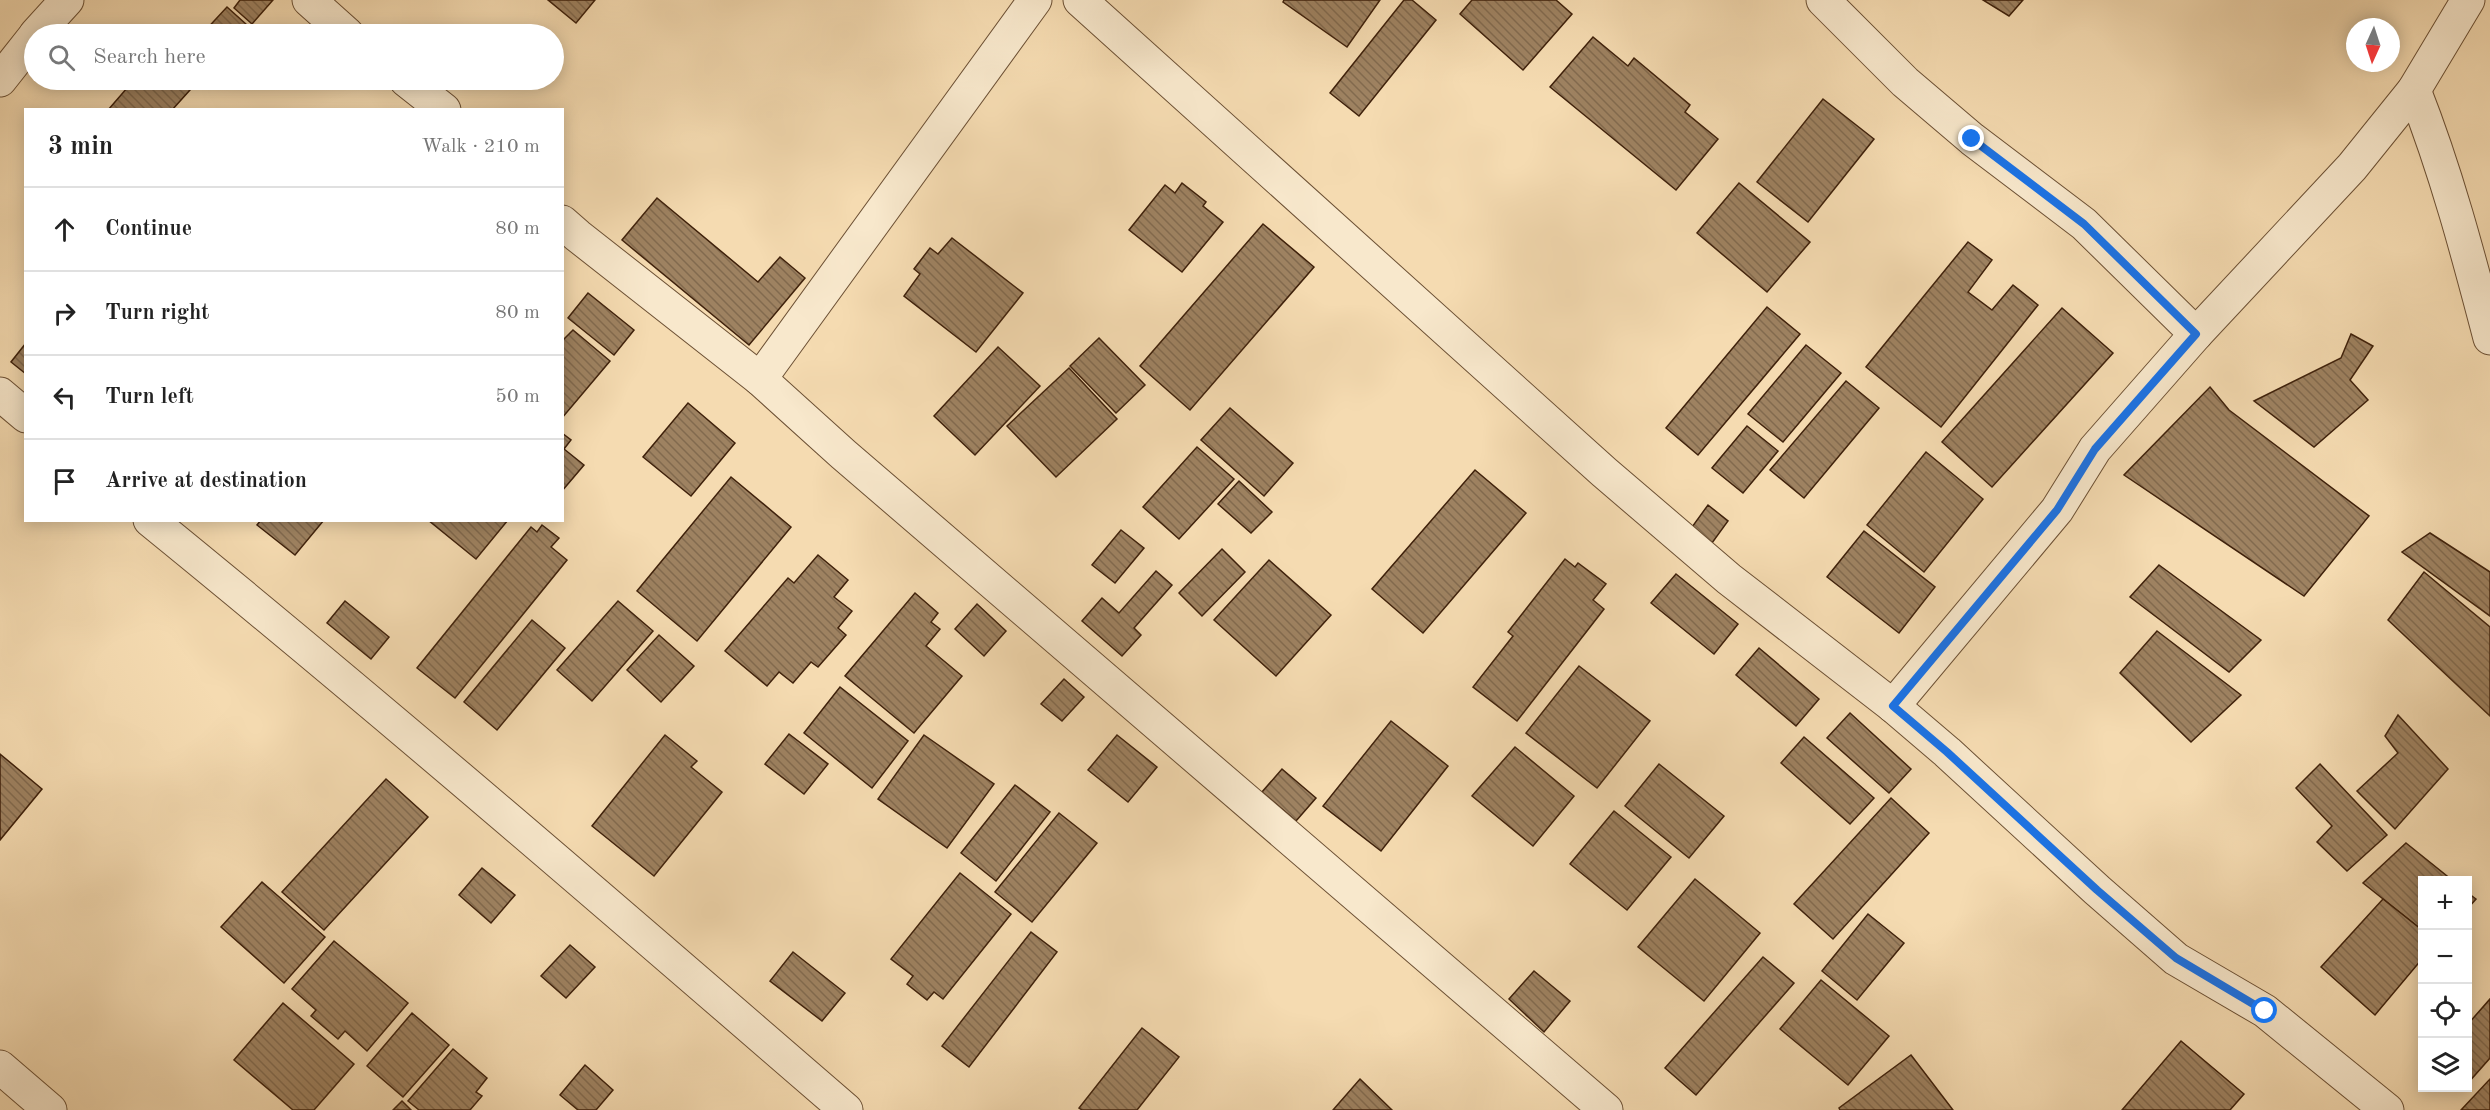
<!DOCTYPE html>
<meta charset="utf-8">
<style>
:root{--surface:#fff;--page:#f2f2f2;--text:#222;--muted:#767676;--line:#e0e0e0}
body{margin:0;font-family:"Old Standard TT",serif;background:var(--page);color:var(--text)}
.controls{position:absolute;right:18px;bottom:18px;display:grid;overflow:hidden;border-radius:0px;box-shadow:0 3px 15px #0003}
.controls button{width:54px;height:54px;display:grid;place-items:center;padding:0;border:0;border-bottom:2px solid var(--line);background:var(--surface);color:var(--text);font:30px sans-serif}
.compass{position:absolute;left:2346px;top:18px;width:54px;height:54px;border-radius:50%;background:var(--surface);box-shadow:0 3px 15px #0003;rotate:183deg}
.stop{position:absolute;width:18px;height:18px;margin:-14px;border:4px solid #1a73e8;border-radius:50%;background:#fff}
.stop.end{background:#1a73e8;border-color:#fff;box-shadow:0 2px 6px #0008}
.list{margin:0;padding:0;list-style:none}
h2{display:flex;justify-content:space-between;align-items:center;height:78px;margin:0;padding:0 24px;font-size:26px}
h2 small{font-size:20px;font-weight:400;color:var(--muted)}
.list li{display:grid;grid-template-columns:39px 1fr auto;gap:18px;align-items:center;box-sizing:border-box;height:84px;padding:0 24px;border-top:2px solid var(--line)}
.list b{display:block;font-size:22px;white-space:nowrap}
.list em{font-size:20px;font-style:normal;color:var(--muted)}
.icon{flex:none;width:33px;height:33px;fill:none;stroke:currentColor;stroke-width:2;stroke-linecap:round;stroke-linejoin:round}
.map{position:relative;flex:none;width:2490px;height:1110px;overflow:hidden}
.search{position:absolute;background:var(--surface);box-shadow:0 3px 15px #0003;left:24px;top:24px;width:540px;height:66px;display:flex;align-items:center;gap:15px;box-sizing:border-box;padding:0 21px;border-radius:33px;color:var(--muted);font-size:22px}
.panel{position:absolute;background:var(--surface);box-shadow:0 3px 15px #0003;left:24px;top:108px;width:540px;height:414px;border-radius:0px}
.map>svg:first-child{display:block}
.building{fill:url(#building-back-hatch);stroke:#3f210b;stroke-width:1.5}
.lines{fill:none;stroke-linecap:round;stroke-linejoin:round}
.minor-casing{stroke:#6c5034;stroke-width:35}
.minor{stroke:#f8e8cc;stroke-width:33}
.route{stroke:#1a73e8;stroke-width:8}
</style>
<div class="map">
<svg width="2490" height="1110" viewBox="0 0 2490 1110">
<defs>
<pattern id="building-back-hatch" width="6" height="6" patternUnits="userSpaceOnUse" patternTransform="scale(1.5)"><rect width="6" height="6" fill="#9e8261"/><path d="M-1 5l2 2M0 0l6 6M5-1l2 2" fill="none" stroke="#826a4e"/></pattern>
</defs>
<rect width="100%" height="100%" fill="#f5dbb1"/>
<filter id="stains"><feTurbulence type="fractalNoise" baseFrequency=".00333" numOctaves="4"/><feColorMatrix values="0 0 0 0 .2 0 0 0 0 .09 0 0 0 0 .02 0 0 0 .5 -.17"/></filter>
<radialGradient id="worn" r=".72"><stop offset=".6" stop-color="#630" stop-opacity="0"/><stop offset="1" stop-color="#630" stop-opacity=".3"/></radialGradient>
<g class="building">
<polygon points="240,0 273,0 252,24 234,8"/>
<polygon points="548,0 595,0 576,23"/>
<polygon points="1284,0 1380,0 1347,47 1283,2"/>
<polygon points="1404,0 1412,0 1436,20 1359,116 1330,93"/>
<polygon points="1472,0 1556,0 1572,14 1523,70 1460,14"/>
<polygon points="1983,0 2023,0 2009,16"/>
<polygon points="227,7 247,25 238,34 202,34"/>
<polygon points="1593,37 1628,66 1634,58 1690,105 1685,112 1718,139 1676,190 1550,87"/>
<polygon points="134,80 199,80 172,110 108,110"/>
<polygon points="1823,99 1874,139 1808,222 1757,182"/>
<polygon points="1182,183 1206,202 1203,206 1223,222 1182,272 1129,230 1165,185 1175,193"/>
<polygon points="1739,183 1810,242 1767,292 1697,233"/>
<polygon points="657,198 758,282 780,257 805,278 749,345 622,240"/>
<polygon points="1263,224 1314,267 1190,410 1140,366"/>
<polygon points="952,238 1023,293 976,352 904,296 920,274 914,269 930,248 938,254"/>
<polygon points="1968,242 1992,260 1968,292 1992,310 2013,285 2038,305 1941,427 1866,367"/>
<polygon points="588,293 634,330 614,355 568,318"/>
<polygon points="1767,307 1800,334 1698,455 1666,428"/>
<polygon points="2062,308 2113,353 1992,487 1942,442"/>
<polygon points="573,330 610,361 562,418 562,341"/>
<polygon points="2351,334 2373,346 2350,380 2368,400 2314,447 2254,401 2341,358"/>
<polygon points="1099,338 1145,385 1116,413 1070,366"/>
<polygon points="26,343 26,374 11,362"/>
<polygon points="1806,345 1841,373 1783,442 1748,414"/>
<polygon points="998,347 1040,386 975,455 934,416"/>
<polygon points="1069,368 1117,419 1056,477 1007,426"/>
<polygon points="1846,381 1879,408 1804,498 1770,470"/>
<polygon points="2210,387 2229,410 2369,516 2304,596 2124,475"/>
<polygon points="688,403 735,443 691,496 643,457"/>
<polygon points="1230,408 1293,463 1264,496 1201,440"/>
<polygon points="1747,426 1778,451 1743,493 1712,468"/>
<polygon points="562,433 571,440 564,449 584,465 562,491"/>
<polygon points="1197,447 1234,479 1179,539 1143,507"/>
<polygon points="1926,452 1983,499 1924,572 1867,525"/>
<polygon points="1475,470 1526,513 1423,633 1372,589"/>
<polygon points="731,477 791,527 697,641 637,591"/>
<polygon points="1239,481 1272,512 1251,533 1218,504"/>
<polygon points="1708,505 1728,521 1712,543 1692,527"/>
<polygon points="261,520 324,520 295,555 257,525"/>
<polygon points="428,520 508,520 476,559"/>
<polygon points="542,525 559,538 551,547 567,560 455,698 417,668 531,527 537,532"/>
<polygon points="1121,530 1144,548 1115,583 1092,565"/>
<polygon points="1864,531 1935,587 1899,633 1827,577"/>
<polygon points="2430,533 2490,572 2490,616 2402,552"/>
<polygon points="1222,549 1245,572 1202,616 1179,593"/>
<polygon points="818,555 848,580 834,597 852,611 838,628 846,635 818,667 811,662 793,683 779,672 767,686 725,651 788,578 794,583"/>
<polygon points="1565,559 1575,567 1578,563 1606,584 1593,600 1604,609 1517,721 1473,687 1513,636 1508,632"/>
<polygon points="1269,560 1331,615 1276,676 1214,620"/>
<polygon points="2159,565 2261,640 2229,672 2130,597"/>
<polygon points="1156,571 1172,585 1134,628 1141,635 1122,656 1082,621 1102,598 1119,613"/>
<polygon points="2424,572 2490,627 2490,716 2388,620"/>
<polygon points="1676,574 1738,624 1714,654 1651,603"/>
<polygon points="915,593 938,613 931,622 940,629 926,646 962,676 914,733 845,676"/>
<polygon points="345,601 389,637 371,659 327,623"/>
<polygon points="618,601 653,631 592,701 557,670"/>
<polygon points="977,604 1006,631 984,656 955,629"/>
<polygon points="532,620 565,648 497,730 464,702"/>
<polygon points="2157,631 2241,695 2191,742 2120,673"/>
<polygon points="659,635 694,666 661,702 627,670"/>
<polygon points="1759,648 1819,699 1796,726 1736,675"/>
<polygon points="1579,666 1650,721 1597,788 1526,733"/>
<polygon points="1064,679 1084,697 1062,721 1041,704"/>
<polygon points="840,687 908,741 872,788 804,733"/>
<polygon points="1850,713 1911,769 1889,793 1827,738"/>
<polygon points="2398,715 2448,769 2395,829 2357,791 2398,753 2385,736"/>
<polygon points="1391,721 1448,766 1381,851 1323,806"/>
<polygon points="789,734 828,764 804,794 765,764"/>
<polygon points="665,735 697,761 691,767 722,792 654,876 592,826"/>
<polygon points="924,735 994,784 947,848 878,799"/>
<polygon points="1117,735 1157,767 1128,802 1088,770"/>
<polygon points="1804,737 1874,798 1850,824 1781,763"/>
<polygon points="1515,747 1574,796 1533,846 1472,796"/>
<polygon points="0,754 42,789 0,840"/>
<polygon points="1659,764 1724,816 1689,858 1625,806"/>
<polygon points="2320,764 2387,835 2347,871 2317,842 2332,826 2296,788"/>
<polygon points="1282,769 1316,798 1296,821 1262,792"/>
<polygon points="386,779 428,817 324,930 282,892"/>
<polygon points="1015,785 1050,812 996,881 961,853"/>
<polygon points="1891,798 1929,833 1833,939 1794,904"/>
<polygon points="1614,811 1671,857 1627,910 1570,864"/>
<polygon points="1059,813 1097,843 1032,922 995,892"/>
<polygon points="2406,843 2452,880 2422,880 2422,930 2363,883"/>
<polygon points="482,868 515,895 491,923 459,895"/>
<polygon points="960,873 1011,914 943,999 934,992 927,1000 907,984 913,976 891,959"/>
<polygon points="1695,879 1760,933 1704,1001 1638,947"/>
<polygon points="262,882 325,937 284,983 221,927"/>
<polygon points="2468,893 2476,899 2468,908"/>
<polygon points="2383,899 2422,930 2422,959 2375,1015 2321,967"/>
<polygon points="1868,914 1904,943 1857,1000 1822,971"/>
<polygon points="1031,932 1057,952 969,1067 942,1046"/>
<polygon points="334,941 408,1003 367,1051 345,1031 338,1039 311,1016 316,1010 292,989"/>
<polygon points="570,945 595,967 566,998 541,976"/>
<polygon points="793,952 845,993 822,1021 770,981"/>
<polygon points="1763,957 1794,983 1696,1095 1665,1068"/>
<polygon points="1534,971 1570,1001 1544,1032 1509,999"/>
<polygon points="1821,980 1889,1036 1848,1085 1780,1029"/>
<polygon points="2490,999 2490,1058 2468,1083 2468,1024"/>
<polygon points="283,1003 354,1064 314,1110 293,1110 234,1060"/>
<polygon points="412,1013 449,1045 403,1097 367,1066"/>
<polygon points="1142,1028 1179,1057 1137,1110 1082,1110 1079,1108"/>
<polygon points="2181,1041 2244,1094 2230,1110 2122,1110"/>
<polygon points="453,1049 487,1078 476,1092 482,1096 470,1110 419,1110 408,1101"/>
<polygon points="1911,1055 1953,1110 1840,1110 1839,1108"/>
<polygon points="585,1065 613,1090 596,1110 578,1110 560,1095"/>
<polygon points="1360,1079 1392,1110 1333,1110"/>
<polygon points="2490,1079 2490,1110 2461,1110"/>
<polygon points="402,1101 411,1110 393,1110"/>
</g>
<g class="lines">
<defs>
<g id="minor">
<polyline points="309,0 347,34"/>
<polyline points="1080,0 1604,472 1729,579 1893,706 1947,752 2097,890 2176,959 2265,1011 2387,1110"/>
<polyline points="1823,0 1905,82 1972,139 2084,224 2196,334"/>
<polyline points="36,34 67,0"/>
<polyline points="0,80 34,37"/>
<polyline points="406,80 444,110"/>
<path d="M2414 90C2446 171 2468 254 2490 338"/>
<polyline points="562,222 578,236 760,379 843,454 1606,1110"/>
<polyline points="760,379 1035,0"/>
<polyline points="0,394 26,416"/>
<path d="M150 520C386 712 616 911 846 1110"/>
<polyline points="1893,706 2057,510 2095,449 2196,334 2352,167 2414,90 2468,0"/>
<polyline points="0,1067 50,1110"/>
</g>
</defs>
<use href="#minor" class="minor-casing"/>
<use href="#minor" class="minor"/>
</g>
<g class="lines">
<polyline class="route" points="1972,139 2084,224 2196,334 2095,449 2057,510 1893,706 1947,752 2097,890 2176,958 2265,1011"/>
</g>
<rect width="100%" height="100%" filter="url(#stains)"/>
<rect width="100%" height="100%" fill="url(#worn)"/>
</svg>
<div class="controls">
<button>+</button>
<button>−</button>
<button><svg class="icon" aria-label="locate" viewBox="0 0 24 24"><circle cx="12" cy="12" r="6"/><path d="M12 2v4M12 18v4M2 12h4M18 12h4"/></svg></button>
<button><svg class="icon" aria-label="layers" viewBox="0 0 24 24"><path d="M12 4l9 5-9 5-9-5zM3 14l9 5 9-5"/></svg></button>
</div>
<svg class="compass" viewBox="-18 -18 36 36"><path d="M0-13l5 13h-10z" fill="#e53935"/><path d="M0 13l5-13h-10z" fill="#767676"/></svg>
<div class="stop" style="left:2265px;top:1011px"></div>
<div class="stop end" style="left:1972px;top:139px"></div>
<div class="search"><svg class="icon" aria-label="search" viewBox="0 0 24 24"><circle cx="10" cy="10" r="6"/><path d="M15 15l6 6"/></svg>Search here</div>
<section class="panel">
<h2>3 min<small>Walk · 210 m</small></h2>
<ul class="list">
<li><svg class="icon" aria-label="ahead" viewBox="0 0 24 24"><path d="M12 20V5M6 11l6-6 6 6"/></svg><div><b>Continue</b></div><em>80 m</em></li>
<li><svg class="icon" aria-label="right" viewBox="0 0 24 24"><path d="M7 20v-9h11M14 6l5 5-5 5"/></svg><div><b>Turn right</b></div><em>80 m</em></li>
<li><svg class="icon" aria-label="left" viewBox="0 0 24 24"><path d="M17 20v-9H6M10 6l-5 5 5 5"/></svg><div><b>Turn left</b></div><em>50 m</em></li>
<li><svg class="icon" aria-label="arrive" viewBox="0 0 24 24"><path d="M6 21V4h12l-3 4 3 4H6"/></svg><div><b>Arrive at destination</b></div></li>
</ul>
</section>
</div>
